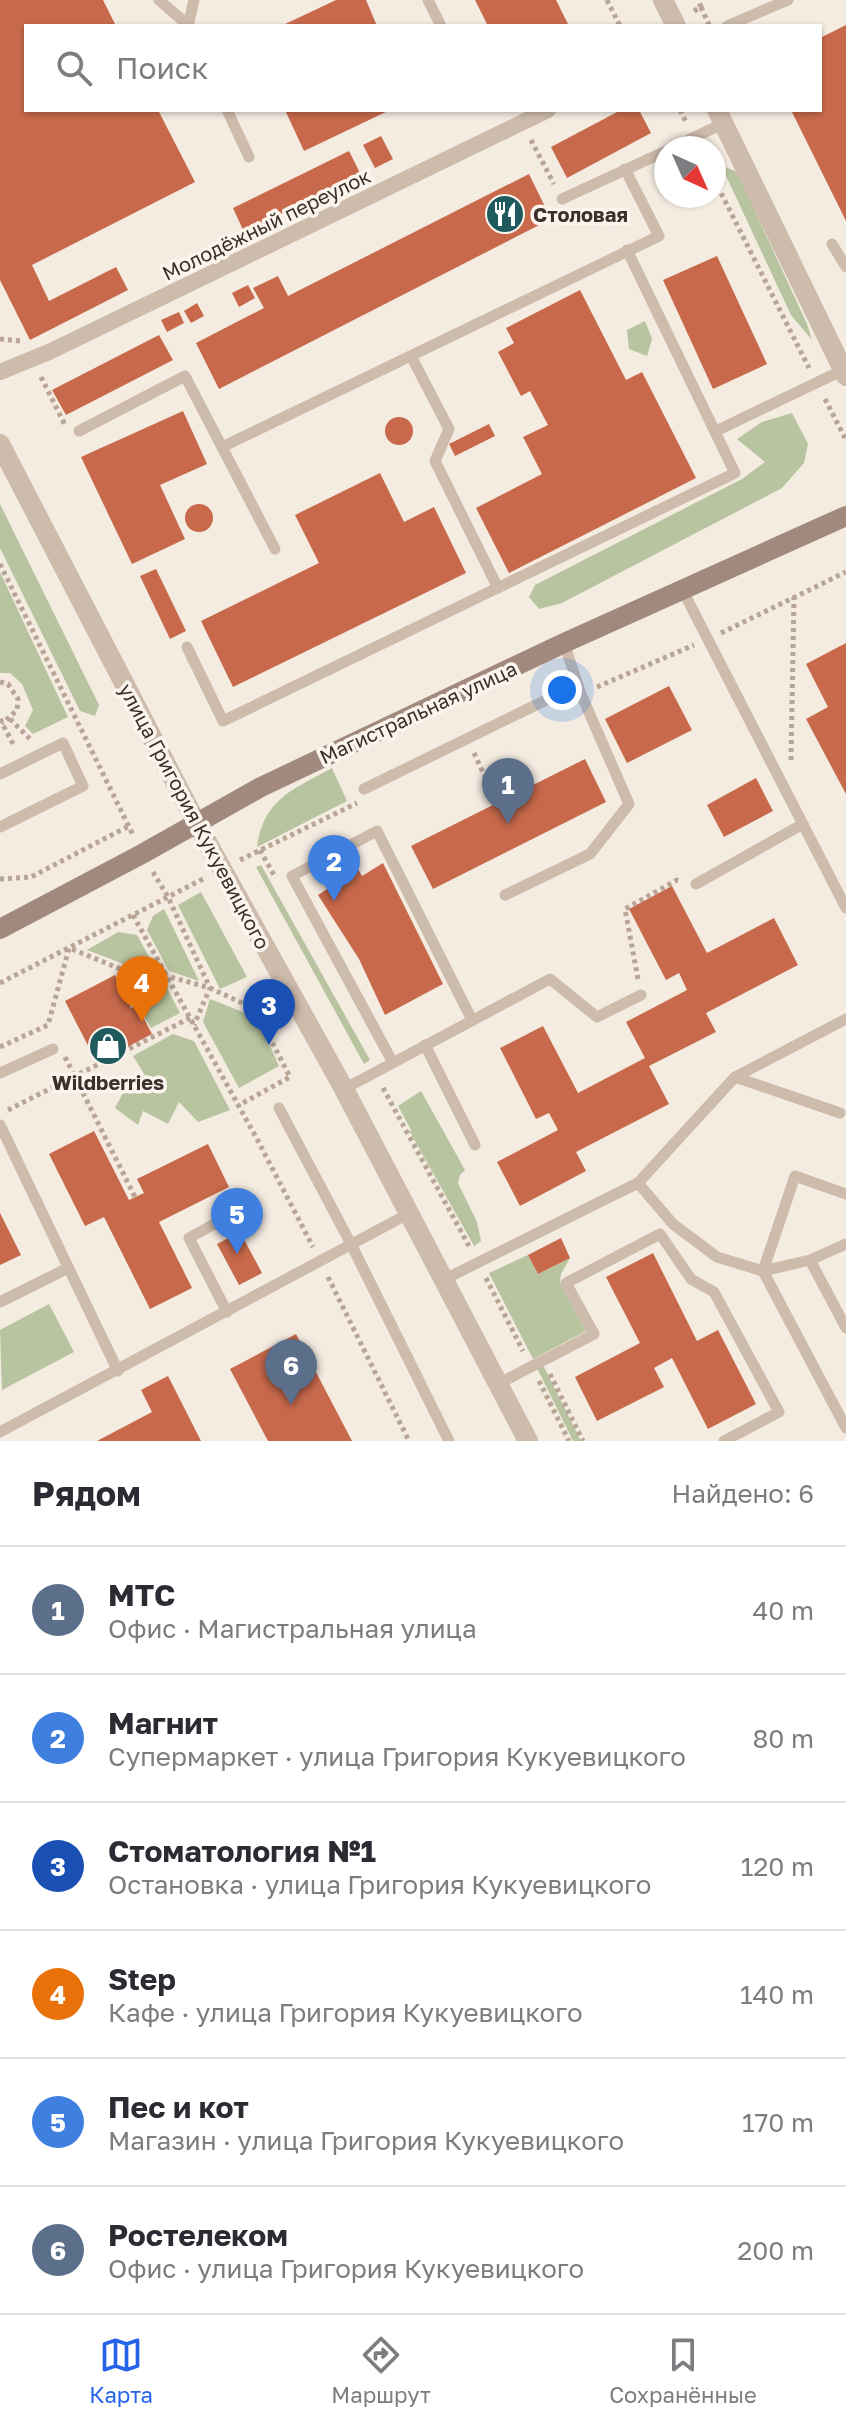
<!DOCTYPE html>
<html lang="ru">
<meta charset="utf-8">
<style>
:root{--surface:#fff;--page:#f7f7f7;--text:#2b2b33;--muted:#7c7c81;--line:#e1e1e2;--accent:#2563eb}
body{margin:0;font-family:"Golos Text",sans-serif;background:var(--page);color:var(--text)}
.compass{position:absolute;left:654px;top:136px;width:72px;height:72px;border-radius:50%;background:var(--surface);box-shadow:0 2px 6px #0004;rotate:135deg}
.you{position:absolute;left:562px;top:690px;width:28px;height:28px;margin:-20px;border:6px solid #fff;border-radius:50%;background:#1a73e8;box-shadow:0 0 0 12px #1a73e833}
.badge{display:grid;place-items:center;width:52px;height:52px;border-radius:50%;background:var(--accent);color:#fff;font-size:26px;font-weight:700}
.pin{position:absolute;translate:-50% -66px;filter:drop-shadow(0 2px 4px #0008)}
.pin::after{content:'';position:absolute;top:42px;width:28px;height:24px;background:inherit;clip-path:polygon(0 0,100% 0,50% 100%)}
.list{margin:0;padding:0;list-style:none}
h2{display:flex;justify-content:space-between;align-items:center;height:104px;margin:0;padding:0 32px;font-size:34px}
h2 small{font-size:26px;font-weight:400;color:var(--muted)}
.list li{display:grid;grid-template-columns:52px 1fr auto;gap:24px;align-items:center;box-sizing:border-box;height:128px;padding:0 32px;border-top:2px solid var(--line)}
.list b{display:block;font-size:30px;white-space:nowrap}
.list p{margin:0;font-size:26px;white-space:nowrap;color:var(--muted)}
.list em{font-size:26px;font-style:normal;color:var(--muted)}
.icon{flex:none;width:44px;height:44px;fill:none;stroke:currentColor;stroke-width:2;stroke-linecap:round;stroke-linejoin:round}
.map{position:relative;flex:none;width:846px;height:1441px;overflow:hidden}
.search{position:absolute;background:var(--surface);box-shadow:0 2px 6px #0004;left:24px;right:24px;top:24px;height:88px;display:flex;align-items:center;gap:20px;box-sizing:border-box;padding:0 28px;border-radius:0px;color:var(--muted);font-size:30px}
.sheet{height:872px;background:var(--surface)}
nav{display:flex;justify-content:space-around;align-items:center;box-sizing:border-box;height:112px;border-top:2px solid var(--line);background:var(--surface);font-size:22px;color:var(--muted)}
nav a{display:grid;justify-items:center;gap:4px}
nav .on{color:var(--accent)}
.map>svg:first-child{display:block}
.green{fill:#b8c4a0}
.building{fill:#c8694b}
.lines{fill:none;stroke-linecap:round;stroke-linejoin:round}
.path{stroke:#b9a596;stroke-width:5;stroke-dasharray:4 4;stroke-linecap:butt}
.service{stroke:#cdbbac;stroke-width:11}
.pedestrian{stroke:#cdbbac;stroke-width:16}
.tertiary{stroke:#cdbbac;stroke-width:20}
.secondary{stroke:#a18a7d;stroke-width:20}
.labels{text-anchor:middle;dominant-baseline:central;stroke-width:7;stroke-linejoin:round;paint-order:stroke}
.poi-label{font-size:20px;font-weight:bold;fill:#3b302b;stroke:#fbf5ee;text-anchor:start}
.street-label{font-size:20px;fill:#3b302b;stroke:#fbf5ee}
</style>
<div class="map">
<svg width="846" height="1441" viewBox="0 0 846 1441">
<rect width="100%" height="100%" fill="#f4ebe1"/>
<g class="green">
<polygon points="721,165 737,172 807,324 812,340 791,315"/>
<polygon points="645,321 652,339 647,356 629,349 627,330"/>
<polygon points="792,413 808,444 804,463 782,488 562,603 539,609 529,597 535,585 742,479 765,462 737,439 762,422"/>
<polygon points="0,504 99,705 95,716 80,711 0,548"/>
<polygon points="0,572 68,717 33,734 25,726 33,710 22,684 10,673 0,673"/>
<path d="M332 768 347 801 257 847C263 799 294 789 332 768Z"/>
<polygon points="261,865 370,1060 364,1064 256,867"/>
<polygon points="201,892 247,977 220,989 178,905"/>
<polygon points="164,909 199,981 169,971 147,930 153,916"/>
<polygon points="118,932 137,935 152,962 144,968 129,966 87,950"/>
<polygon points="150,977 164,982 180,1013 151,1028 131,996 131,986"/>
<polygon points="210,999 253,1016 264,1032 279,1066 239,1088 203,1022"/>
<polygon points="173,1034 194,1041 230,1110 198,1122 179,1102 168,1124 143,1111 138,1125 115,1108 126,1087 146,1077 133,1056"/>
<polygon points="421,1091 465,1170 460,1175 458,1183 477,1222 481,1241 474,1246 410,1132 411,1130 398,1106"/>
<polygon points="528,1255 538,1274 570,1258 561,1274 560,1282 586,1331 533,1359 489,1273"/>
<polygon points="49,1304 74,1352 2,1390 0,1330"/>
<polygon points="543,1365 581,1441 573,1441 537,1368"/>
</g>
<g class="building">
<polygon points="0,0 103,0 116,26 26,26 26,110 158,110 195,182 32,265 49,301 116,267 128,290 30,340 0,280"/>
<polygon points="336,0 366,0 377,26 281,26"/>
<polygon points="475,0 556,0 569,26 488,26"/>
<polygon points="846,25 846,221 791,110 820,110 820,38"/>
<polygon points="285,110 390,110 304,151"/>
<polygon points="621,110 639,110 651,133 567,178 551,147"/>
<polygon points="381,136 393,159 375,168 363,145"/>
<polygon points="349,151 361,175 244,232 233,208"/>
<polygon points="529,174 551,219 219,389 196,343 264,308 253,288 278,276 288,296"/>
<polygon points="717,256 767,364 713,389 663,280"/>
<polygon points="248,285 255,298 239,307 232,293"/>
<polygon points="580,290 626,380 642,372 696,478 509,573 476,508 542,474 523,437 548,425 530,391 521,396 498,352 514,343 506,328"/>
<polygon points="197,303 204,316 191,323 184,311"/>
<polygon points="179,312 184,323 167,332 161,320"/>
<polygon points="159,335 173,360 66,415 52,390"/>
<polygon points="183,411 207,464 160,485 185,539 132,564 81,457"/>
<circle cx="399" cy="431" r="14"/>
<polygon points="489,424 495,436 455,456 449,444"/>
<polygon points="380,473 404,522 434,507 466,573 233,687 201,621 319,563 295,515"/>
<circle cx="199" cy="518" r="14"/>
<polygon points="156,569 186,631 170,639 140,576"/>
<polygon points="846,643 846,794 806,719 828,707 806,664"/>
<polygon points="669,686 692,730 627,763 605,719"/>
<polygon points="585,759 606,802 433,889 411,846"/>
<polygon points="756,778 773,811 724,837 707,805"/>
<polygon points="383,863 443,984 385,1015 359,959 318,895 358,869 362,876"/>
<polygon points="672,886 707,953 774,918 798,965 706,1013 716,1032 649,1066 669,1104 576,1152 586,1171 520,1206 497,1162 558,1130 549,1113 536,1119 500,1048 543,1026 578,1093 645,1058 626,1022 687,990 679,973 666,980 629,909"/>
<polygon points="115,975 131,1008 137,1005 152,1034 97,1063 65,1001"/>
<polygon points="94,1131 129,1200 144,1193 137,1179 208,1144 229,1187 159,1222 192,1288 150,1309 104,1217 85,1226 49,1154"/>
<polygon points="0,1213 21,1255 0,1265"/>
<polygon points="240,1232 262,1273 239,1285 217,1244"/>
<polygon points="561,1238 570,1258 538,1274 528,1255"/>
<polygon points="653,1253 697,1341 718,1330 756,1404 708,1429 672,1358 654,1368 664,1387 597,1421 575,1377 640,1343 606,1277"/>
<polygon points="296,1334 352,1441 268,1441 230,1369"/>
<polygon points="168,1376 201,1441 97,1441 152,1412 141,1390"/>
</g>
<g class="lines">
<g class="path">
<polyline points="607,0 620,26"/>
<polyline points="701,7 709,25"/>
<polyline points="694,11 701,7 698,0"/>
<polyline points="680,110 686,122"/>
<polyline points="531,140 554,184"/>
<polyline points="714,179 809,368"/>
<polyline points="0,339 21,341"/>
<polyline points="41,377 65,425"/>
<polyline points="825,399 846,440"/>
<polyline points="0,564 133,835"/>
<polyline points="721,633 846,572"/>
<polyline points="0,682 8,684 18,699 17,710 2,724"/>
<polyline points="597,687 694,645"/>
<polyline points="0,719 14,746"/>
<polyline points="10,719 30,739"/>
<polyline points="474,753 497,803"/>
<polyline points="791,760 794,597"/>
<polyline points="260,850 274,875"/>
<polyline points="240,860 357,803"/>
<polyline points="153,872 168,897 210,988 194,1025"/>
<polyline points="0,879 31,877 129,826"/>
<polyline points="133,915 257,1139 313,1247"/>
<polyline points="638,979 625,909 677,880 680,881"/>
<polyline points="0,983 203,879"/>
<polyline points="0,1047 48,1025 69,948 133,974 167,976 210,988 255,1009 290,1077 239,1105"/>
<polyline points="65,1057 135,1197"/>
<polyline points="383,1088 470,1248"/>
<polyline points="8,1110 190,1018"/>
<polyline points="328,1277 409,1441"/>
<polyline points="486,1278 523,1351"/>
<polyline points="550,1374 583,1441"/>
<polyline points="539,1381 569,1441"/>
</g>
<g class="service">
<polyline points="159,0 188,25"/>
<polyline points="428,0 441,26"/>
<polyline points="188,26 194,0"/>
<polyline points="727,26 788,0"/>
<polyline points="227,110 249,157"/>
<polyline points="672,148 724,123"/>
<polyline points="562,199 666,151"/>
<polyline points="832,244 846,267"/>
<polyline points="411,356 449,429 435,461 498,588"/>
<polyline points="79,431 185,376 275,549"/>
<polyline points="716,431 843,370"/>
<polyline points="222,447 659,236 625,169"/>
<polyline points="683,591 846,908"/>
<polyline points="187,647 223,721 735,473 627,250"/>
<polyline points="0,774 63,743 83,786 0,827"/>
<polyline points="364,789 577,685"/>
<polyline points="696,884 803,824"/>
<polyline points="505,895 590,854 629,804 581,694 564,643"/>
<polyline points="425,1045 475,1145"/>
<polyline points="392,1061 292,876 377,831 472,1020"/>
<polyline points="0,1073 53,1049"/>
<polyline points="735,1077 840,1113"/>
<polyline points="344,1089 550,979 597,1017 641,995"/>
<polyline points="279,1108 351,1244 449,1441"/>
<polyline points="0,1125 118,1371"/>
<polyline points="638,1183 673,1224 717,1257 763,1271 810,1260 846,1244"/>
<polyline points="846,1194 795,1176 763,1271 846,1428"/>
<polyline points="225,1218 189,1238 227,1312"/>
<polyline points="810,1260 846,1328"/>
<polyline points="443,1280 638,1183 735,1077 846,1019"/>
<polyline points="0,1302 68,1268"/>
<polyline points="498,1384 594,1334 566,1283 660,1234 691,1279 714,1292 779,1412 724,1441"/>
<polyline points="0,1432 408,1214"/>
</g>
<polyline class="pedestrian" points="0,372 49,352 548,110"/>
<g class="tertiary">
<polyline points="663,0 676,26"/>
<polyline points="717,110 846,376"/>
<polyline points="0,444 197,824 344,1089 528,1441"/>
</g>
<polyline class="secondary" points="0,929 142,854 261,787 564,643 846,516"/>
</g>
<defs>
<symbol id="restaurant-disc" viewBox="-11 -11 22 22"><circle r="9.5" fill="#1f5a5e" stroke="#fbf5ee"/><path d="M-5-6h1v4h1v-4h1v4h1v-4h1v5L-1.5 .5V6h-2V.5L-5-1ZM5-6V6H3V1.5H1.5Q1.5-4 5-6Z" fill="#fff"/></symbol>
<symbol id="shop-disc" viewBox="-11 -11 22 22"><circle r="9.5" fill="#1f5a5e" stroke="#fbf5ee"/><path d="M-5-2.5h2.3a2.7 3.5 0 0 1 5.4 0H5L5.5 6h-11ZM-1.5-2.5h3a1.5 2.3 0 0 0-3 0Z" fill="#fff"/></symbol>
</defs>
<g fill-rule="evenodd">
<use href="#restaurant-disc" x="483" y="192" width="44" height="44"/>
<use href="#shop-disc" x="86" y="1024" width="44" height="44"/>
</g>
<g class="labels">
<g class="poi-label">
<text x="533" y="214">Столовая</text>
<text x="108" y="1082" text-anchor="middle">Wildberries</text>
</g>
<g class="street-label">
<text transform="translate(266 224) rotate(-26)">Молодёжный переулок</text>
<text transform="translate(418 712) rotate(-25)">Магистральная улица</text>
<text transform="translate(195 816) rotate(62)">улица Григория Кукуевицкого</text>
</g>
</g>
</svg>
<svg class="compass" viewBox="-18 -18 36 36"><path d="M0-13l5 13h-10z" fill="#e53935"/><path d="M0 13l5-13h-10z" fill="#7c7c81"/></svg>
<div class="you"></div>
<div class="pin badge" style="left:508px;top:824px;background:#5c6f8a">1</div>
<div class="pin badge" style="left:334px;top:901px;background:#3f7fe0">2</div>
<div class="pin badge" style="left:269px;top:1045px;background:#1a4fb4">3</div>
<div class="pin badge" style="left:142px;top:1022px;background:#e8710a">4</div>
<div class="pin badge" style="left:237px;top:1254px;background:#3f7fe0">5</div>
<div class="pin badge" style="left:291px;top:1405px;background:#5c6f8a">6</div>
<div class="search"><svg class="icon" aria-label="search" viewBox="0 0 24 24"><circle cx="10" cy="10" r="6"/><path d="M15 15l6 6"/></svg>Поиск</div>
</div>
<section class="sheet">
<h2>Рядом<small>Найдено: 6</small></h2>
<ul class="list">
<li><span class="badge" style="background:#5c6f8a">1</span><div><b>МТС</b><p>Офис · Магистральная улица</p></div><em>40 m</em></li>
<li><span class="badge" style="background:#3f7fe0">2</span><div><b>Магнит</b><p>Супермаркет · улица Григория Кукуевицкого</p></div><em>80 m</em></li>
<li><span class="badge" style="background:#1a4fb4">3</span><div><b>Стоматология №1</b><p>Остановка · улица Григория Кукуевицкого</p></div><em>120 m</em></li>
<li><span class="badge" style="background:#e8710a">4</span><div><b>Step</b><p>Кафе · улица Григория Кукуевицкого</p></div><em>140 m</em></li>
<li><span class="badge" style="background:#3f7fe0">5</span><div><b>Пес и кот</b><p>Магазин · улица Григория Кукуевицкого</p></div><em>170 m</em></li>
<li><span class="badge" style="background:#5c6f8a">6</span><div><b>Ростелеком</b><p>Офис · улица Григория Кукуевицкого</p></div><em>200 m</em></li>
</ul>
</section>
<nav>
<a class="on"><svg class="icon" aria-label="map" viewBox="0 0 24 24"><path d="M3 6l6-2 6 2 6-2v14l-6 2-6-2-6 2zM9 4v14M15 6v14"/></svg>Карта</a>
<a><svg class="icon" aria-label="directions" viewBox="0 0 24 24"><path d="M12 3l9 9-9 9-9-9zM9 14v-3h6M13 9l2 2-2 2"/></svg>Маршрут</a>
<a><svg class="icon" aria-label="saved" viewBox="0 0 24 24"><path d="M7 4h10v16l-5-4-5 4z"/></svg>Сохранённые</a>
</nav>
